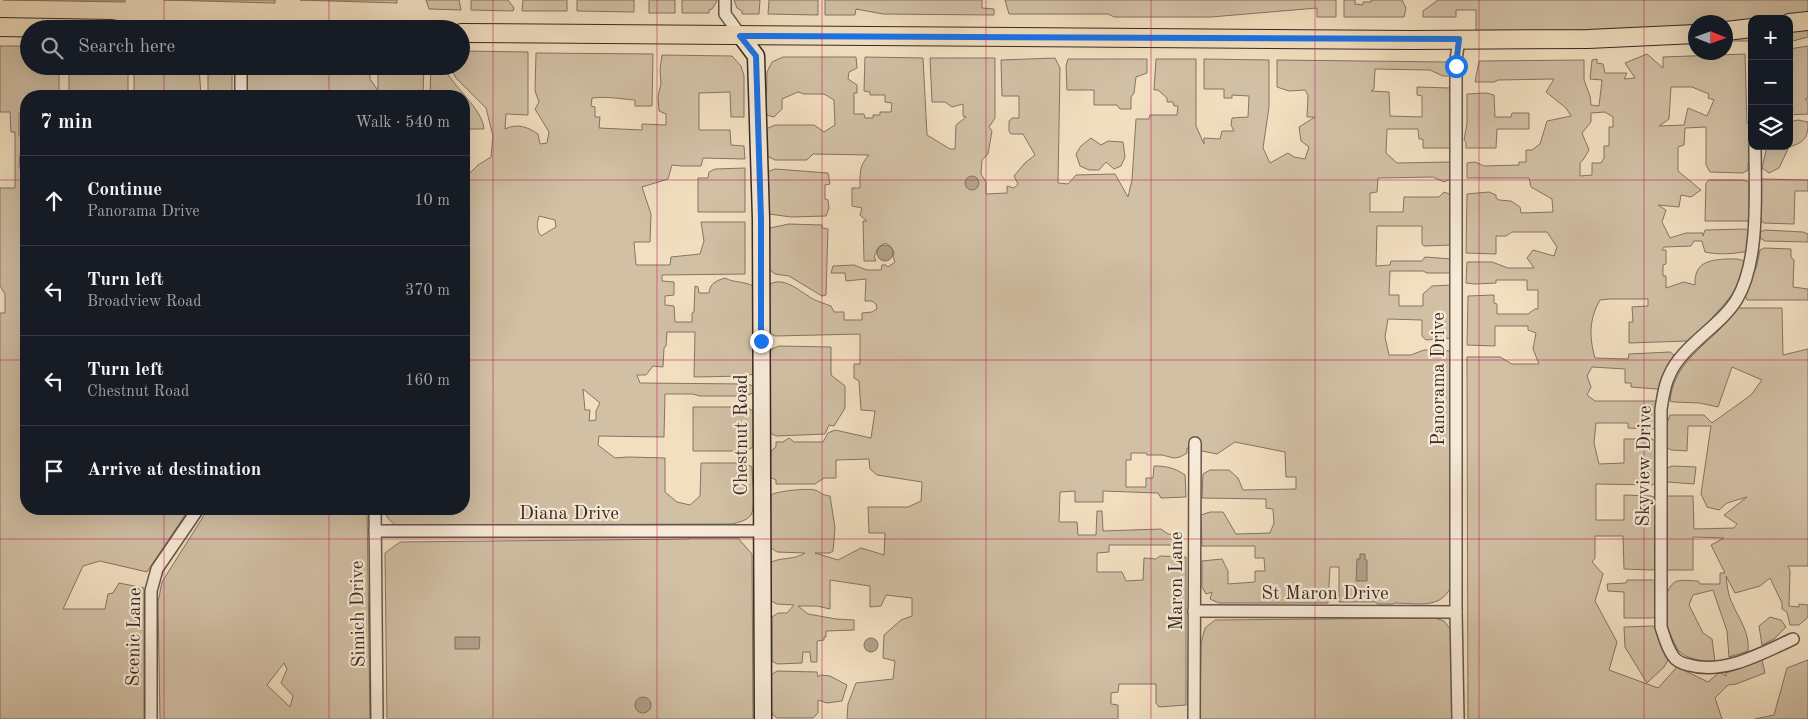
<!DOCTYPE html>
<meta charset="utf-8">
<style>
:root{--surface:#171b24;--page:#242831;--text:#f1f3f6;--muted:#9ea1a6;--line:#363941}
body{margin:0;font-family:"Old Standard TT",serif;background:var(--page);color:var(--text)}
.controls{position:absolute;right:15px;top:15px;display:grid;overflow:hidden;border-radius:10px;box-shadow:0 5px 20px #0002}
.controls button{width:45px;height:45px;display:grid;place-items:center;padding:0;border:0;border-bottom:1px solid var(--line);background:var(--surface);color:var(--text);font:25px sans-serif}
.compass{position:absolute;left:1688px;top:15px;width:45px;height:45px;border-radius:50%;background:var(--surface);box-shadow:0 5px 20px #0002;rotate:91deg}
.stop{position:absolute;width:15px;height:15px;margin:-11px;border:4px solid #1a73e8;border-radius:50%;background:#fff}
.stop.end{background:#1a73e8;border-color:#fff;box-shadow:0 1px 5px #0008}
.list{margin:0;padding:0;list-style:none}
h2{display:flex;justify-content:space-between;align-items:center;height:65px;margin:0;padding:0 20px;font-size:21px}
h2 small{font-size:16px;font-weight:400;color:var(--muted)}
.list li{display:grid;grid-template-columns:32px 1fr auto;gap:15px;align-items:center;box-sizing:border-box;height:90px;padding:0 20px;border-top:1px solid var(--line)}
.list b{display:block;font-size:19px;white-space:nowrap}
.list p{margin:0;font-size:16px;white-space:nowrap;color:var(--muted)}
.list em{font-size:16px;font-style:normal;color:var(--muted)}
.icon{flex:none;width:28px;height:28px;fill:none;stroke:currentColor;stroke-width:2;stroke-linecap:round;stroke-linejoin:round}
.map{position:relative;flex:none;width:1808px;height:719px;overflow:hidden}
.search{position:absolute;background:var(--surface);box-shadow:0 5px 20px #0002;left:20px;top:20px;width:450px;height:55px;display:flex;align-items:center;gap:12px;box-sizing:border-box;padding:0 18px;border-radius:28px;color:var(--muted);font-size:19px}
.panel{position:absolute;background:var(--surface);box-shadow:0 5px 20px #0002;left:20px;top:90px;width:450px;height:425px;border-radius:20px}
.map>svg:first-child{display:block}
.green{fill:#d2c0a5;stroke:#847464;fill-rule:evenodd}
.water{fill:#b2a18b;stroke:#807162}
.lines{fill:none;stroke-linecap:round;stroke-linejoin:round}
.street-casing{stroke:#65564b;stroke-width:14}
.secondary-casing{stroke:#362924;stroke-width:19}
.primary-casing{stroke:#362924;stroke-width:20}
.street{stroke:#f7ead6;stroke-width:11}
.secondary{stroke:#f7ead6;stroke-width:16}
.primary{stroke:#f2dfc0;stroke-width:18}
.route{stroke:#1a73e8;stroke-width:6}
.grid{fill:none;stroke:#c2185b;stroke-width:1;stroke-opacity:0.55}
.labels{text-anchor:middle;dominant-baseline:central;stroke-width:4.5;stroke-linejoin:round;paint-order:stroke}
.street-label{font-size:19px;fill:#362924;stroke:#f7ead6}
</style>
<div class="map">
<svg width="1808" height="719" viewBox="0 0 1808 719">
<rect width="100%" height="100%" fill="#f2dfc0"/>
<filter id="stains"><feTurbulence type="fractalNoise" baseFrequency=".004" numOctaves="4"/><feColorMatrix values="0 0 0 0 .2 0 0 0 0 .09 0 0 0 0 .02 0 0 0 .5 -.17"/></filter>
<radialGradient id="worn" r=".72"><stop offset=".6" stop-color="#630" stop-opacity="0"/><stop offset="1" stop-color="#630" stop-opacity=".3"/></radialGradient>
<g class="green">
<polygon points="3,0 125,0 125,2"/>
<polygon points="164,0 275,0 275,3"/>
<polygon points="300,0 397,0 397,3"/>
<polygon points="426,0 459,0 461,10 429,9"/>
<polygon points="471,0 508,0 514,8 513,11 471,10"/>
<polygon points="523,0 567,0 567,11 522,11"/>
<polygon points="577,0 634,0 634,12 577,11"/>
<rect x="649" y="0" width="26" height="13"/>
<polygon points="682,0 717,0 717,1 712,9 709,10 709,13 682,13"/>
<polygon points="734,0 760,0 759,14 742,14 742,11 737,8"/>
<polygon points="769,0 818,0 818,15 768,14"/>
<polygon points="825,0 982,0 982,8 994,9 994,15 883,14 856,9 855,15 825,15"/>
<polygon points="1005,0 1336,0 1336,17 1317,17 1317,8 1211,17 1114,17 1108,14 1009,14"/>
<polygon points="1344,0 1355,0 1355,4 1363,5 1363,2 1371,2 1371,0 1402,0 1406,8 1404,17 1344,17"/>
<polygon points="1438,0 1808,0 1808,37 1789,42 1789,19 1752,19 1752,41 1726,41 1726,22 1696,22 1695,40 1476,40 1476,10 1456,10 1456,17 1423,17 1423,11"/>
<polygon points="0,46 29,46 29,66 59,66 59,96 26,96 26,112 19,113 19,136 26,136 26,154 20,154 19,168 26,169 26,509 189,509 147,572 100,561 83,566 63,609 105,609 108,594 113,593 119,583 144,588 144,719 0,719 0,313 5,313 5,294 0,286 0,188 15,188 15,132 11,132 10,112 0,112"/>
<polygon points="1808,46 1808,99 1805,99 1808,102 1808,114 1789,115 1789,49"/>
<path d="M461 51 528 52V115L506 114 505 129C517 123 528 127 538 134L540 144 547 143 549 132 535 109 539 102 535 91 536 53 653 54 652 106H635V100C620 99 607 96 592 98L591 106 595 107V117H600L599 128 642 130V124L666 125V114L659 111 658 96 661 84 660 69 662 55 732 56 741 66 744 76V117H731L730 92 699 93V130H730L731 145 744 146 745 159 703 158 701 166H682L672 165 668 179 642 187 651 214 650 242H634L636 265H670L671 257 700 254 704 241 701 222H745V274L662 275V281L674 282V295L665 296V305L674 306 675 322H692V313L694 312 695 286 698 287 699 293H709C710 283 716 281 725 278 734 283 744 281 753 286V374L746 376 694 377 695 332H667L666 346 664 348 663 367 653 366 646 375H637L640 383 746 384 754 386 753 393 746 396H700L693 394H665L664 437 599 436 598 445 615 458 628 457 665 458V492L677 502 690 505 700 496 701 463H744L752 467C752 478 756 506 751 515 747 521 738 522 733 524L396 525C389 521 386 517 385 509H464V447L466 446H464V160H467L468 170 470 173 478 165 491 157 493 136 486 108 456 78 450 66H461ZM539 216 555 220 556 227 541 236C536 230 537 223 539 216ZM583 389 600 403 596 411V420L589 421 590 410H585Z"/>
<path d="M1647 54 1663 68V57L1745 54 1747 123 1752 126 1751 161 1748 163V170L1743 173 1710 172 1706 165V127L1685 128 1684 145 1678 147V171L1701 190 1691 197 1681 195 1679 207 1658 205 1666 210 1662 222 1670 238 1686 233H1703V236L1705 230 1745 229 1749 231 1748 251C1735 254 1718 255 1705 252L1702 241H1694L1691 246 1664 247 1662 250H1666V264L1663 265V276H1666V288L1684 282 1695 285C1694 263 1708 260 1726 259 1734 259 1739 258 1745 262 1742 271 1739 283 1734 291 1725 306 1710 317 1702 332H1698L1687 341 1629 343V322H1633L1632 307 1648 306V299H1609L1600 300C1589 319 1589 337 1595 358L1628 359 1629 354 1670 352 1674 355 1665 371 1660 388 1657 389 1631 387V383H1625V369L1592 367 1587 376 1591 387 1587 395 1595 401H1656L1658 403 1655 427 1653 429 1628 428V423H1596L1594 443 1599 464 1624 463V439H1652L1655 441V483L1652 485 1596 484V520H1624V495L1651 496 1654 497 1656 568 1653 570 1624 569 1623 536H1595V558L1592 562 1603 574 1595 601 1617 642 1609 670 1658 688 1677 667 1708 682 1720 672 1726 676V673L1762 660 1765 673 1736 684 1728 685 1715 698 1722 719H1468L1467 357H1500L1512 364H1539L1533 349 1536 333 1528 330V326H1495V346L1467 345 1468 296 1494 295V303L1497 304V314H1528L1535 309H1538V290H1527V280H1496V283L1475 284 1466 283 1467 262H1492L1508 268H1534L1527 258 1533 250 1554 256 1557 247 1547 232H1512L1506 236H1496V254L1466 253 1467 194 1489 192 1496 195V198L1499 200 1511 201 1520 207 1521 213 1553 212 1552 199 1531 187 1529 178H1467V163L1475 162 1484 166 1519 165V162H1526V150H1532L1540 144 1547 121 1571 116 1566 108 1546 92 1554 79 1498 80 1494 82H1475L1479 61 1584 60V80L1590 96 1591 105 1599 106 1602 80 1590 79 1592 60 1597 59V63L1603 64 1605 73H1627L1624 79 1635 78 1625 63ZM1671 87H1692L1709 94 1708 98 1714 100 1707 116 1688 108 1684 125 1659 126 1669 119ZM1605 112 1613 117V127H1609V146H1604V158L1601 163H1592V175L1580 176V163L1583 160 1589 150 1582 133 1591 122V113Z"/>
<path d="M783 57H856L857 68 849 72 848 79 857 85V93H854V114H864L865 118H873V115H880V112H891L892 103 885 102V95H870V92L864 91 865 57 923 58 927 135 950 149H955L956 125 966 117 963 116V104L952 107 945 102H932L930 58H995V118L989 127 992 131 988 154 982 160 981 174 986 182V194L1007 193V186L1014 188 1018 184 1014 176 1025 163 1035 155 1023 134H1011L1009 131V121L1012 118H1019V96H1002L1001 60 1055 58 1060 68 1058 183 1068 184 1076 175 1115 174 1128 197 1132 180 1136 119H1149L1150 115H1177L1178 106H1174L1173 102H1167V98L1158 90H1154L1156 59H1196V126L1204 144V138L1220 139 1222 131H1234L1231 125 1232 118 1248 117 1249 96 1232 95V98H1224V89H1204V59L1269 60V107L1263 148 1270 163 1288 153 1294 157 1305 159 1309 147 1301 141 1299 127 1315 117H1307L1308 95 1305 90 1289 91 1277 87V60L1446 62 1451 76H1443L1430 70 1375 69 1374 89 1371 91 1389 92 1390 116 1422 117V96L1417 95V87L1451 88 1452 148H1423V139H1419L1418 129H1387L1386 153 1397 163 1451 162 1452 178 1444 182 1433 177 1378 178 1377 192 1370 193V212H1403L1404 197H1439L1444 192 1452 195 1451 245 1424 246 1422 244V226H1377L1376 266 1390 265 1391 261H1422L1425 257 1452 259V273H1427L1423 271H1390L1389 295H1399V306H1423V294L1432 286 1452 285V338L1426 340 1422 336V320L1388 319 1385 337 1389 355H1411L1424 350 1452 351 1453 581C1444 611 1419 603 1394 603L1393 604H1378L1375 602H1339V567H1330L1328 603H1219L1210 599 1212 592 1206 594 1202 587V561L1222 559 1228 571V584L1255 582V571H1265L1264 558H1255V546H1202L1201 515 1210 512H1223L1236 534 1270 533 1274 523 1273 509 1266 508V499L1202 498 1203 474 1210 470H1229L1238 478 1243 490 1296 489V477H1286L1285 452 1235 442 1217 454 1187 448V453L1180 457 1174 458 1162 455H1147L1146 453H1131V460H1126V487H1146V478H1153L1154 466C1166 466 1175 468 1185 475L1186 497 1161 498 1158 493 1103 491V502H1075V491L1060 492 1059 522H1077L1078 535H1096L1097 511H1102L1103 531 1161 529 1168 534 1175 535V545H1109V552L1097 553V572H1122L1126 581 1143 580 1144 558 1156 559 1160 556 1186 557V705L1159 707 1156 703V684H1119L1118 692 1111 693V704L1118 705V719H847L848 704 856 683 893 679 895 661 883 658 884 635 901 620 912 616V598L886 595 881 606 870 607V586L830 580V609L817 606H798L808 614 836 619 854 620V630L826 631V637H824V640L817 641V662H811L810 652H803L802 663 777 664 772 661V617L778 613H787L794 605 777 604 771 601V562C783 557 794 560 805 553L777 552 770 547 771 495C777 491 807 488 815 490 821 492 821 495 830 496L835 528 833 551 830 553H815L838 560 861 548 884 555 885 533H869L868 507H908L921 501 922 482 877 475 870 469 869 459 836 460V478H824L815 484H776V480L770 477 771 451 776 447V442H783L789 438 794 442H823L828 433 835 430 871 438 875 411 861 410 859 381 854 378V364H860V334L775 336 769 333 770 284C786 276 801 293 815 300 820 302 825 304 831 306L834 312H844V320H862V313L872 312 877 309 876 304 872 301H865L866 279 846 281 845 273H831L833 266 854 265 867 270H881L882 265H886L888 267 895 262 893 257 894 252 891 247 886 243C880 245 876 248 876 254L874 256 876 261H864L863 221H867L860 215 862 208 852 206V188H860C860 173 859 166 869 155L813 154 807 160H775L767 156 766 129 775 125H814L824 132 835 125 834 100 824 94H804L798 92 782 99V109L774 117 766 115 767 72 772 62Z"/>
<polygon points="1068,59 1147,59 1147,73 1136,77 1134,93 1131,97 1131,109 1120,109 1117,105 1094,105 1094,90 1067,90 1066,66"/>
<polygon points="72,66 128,66 128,96 69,96 69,69 72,69"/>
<polygon points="134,66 199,66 201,96 134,96"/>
<rect x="208" y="66" width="24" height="30"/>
<polygon points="247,66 370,66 370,79 377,89 375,96 247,96"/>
<polygon points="378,66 424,66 423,93 425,96 378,96"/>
<path d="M431 66H443C453 87 482 108 484 129H470L469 134H464V96H430Z"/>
<polygon points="1486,93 1494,95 1495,117 1511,117 1512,113 1529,113 1529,129 1497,129 1496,148 1466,148 1466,142 1464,140 1467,124 1467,94"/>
<path d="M1798 120 1808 122C1808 138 1805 142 1789 147L1779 168 1769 173 1762 168 1767 146H1789V122Z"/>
<polygon points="1091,138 1101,145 1108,141 1123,142 1125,157 1121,166 1114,169 1106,162 1099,170 1089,170 1080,166 1076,154 1081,146"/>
<polygon points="745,168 745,212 698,212 698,178 708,178 709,172 715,169"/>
<polygon points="775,169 828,173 830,184 825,185 825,199 828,200 829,208 826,216 791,217 769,214 767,172"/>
<polygon points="1761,179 1808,180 1808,191 1795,191 1794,224 1764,223 1761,221"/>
<polygon points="1709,180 1742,180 1749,182 1749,221 1705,221 1706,183"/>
<polygon points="789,224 822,225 822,228 828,229 826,295 822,296 789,276 775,274 769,269 770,228"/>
<polygon points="1765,230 1803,232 1808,234 1808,242 1765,241 1760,238 1760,232"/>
<polygon points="1764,248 1791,249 1791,257 1794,260 1793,287 1808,289 1808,300 1747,300 1745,295 1757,265 1760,250"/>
<path d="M1738 308H1782L1783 355 1808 349V566H1788L1790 571 1789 606 1799 607V604L1808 605V617L1799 625H1790L1787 612 1782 609V603L1770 578 1760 586 1735 593 1726 576C1727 584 1728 595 1732 603 1739 619 1750 633 1748 651L1729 657 1727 631 1713 590 1693 595 1689 605 1703 633 1712 639 1715 662C1703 661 1687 660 1678 650 1675 645 1665 624 1664 618 1662 608 1666 587 1675 582 1680 579 1691 581 1698 581L1700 584H1720V573H1725L1711 545 1724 538 1693 537V570H1667V496H1693L1694 529 1734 528 1737 524 1724 515 1747 497 1727 503 1719 510 1707 507 1701 494 1711 426H1688L1687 451 1671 450 1666 447 1667 423 1670 415H1704L1712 423 1751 395 1762 380 1732 367 1718 407 1700 403 1674 402 1670 401C1673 369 1696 352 1717 332 1725 325 1731 316 1738 308Z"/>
<polygon points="779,346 831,347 831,375 845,386 845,408 834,426 829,425 825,434 776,436 770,433 770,350"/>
<polygon points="693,407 746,407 753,411 753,447 746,451 693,451"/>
<polygon points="1672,466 1696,467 1694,484 1667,482 1667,468"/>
<path d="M208 509H367L370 719H160L158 602 162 582ZM284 663 287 669 281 683 293 696 290 707 267 685Z"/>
<polygon points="690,538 738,538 752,554 753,719 387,719 385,553 400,542 687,539"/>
<polygon points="1627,580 1653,580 1656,581 1656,615 1653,618 1624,618 1624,592 1608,591 1607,584 1626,583"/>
<polygon points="1770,617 1781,620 1786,627 1774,639 1762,645 1759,626"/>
<polygon points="1435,618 1444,621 1451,630 1453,719 1200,719 1201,643 1205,628 1215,620"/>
<polygon points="1653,626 1656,628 1661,646 1669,658 1664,667 1647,683 1625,647 1624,627"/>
<polygon points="1808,660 1808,719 1755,719 1774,715 1787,668"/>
<polygon points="777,671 817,672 818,677 820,675 830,676 847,685 842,701 827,703 818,700 818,713 813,718 777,718 771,713 771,675"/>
</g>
<g class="water">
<circle cx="972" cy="183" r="7"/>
<circle cx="885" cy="253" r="8"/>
<polygon points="1360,554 1365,554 1365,560 1367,560 1367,581 1356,581 1357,559 1360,559"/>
<polygon points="455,637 480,637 479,649 455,649"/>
<circle cx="871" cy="645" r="7"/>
<circle cx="643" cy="705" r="8"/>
</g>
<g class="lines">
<defs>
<g id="street">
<polyline points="725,0 725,14 741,36"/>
<polyline points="241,66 241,96"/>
<path d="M1755 146C1755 192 1760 260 1737 299 1721 326 1681 346 1669 376 1664 386 1663 398 1661 409V627C1664 636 1667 648 1673 656 1676 661 1684 664 1689 665 1724 675 1762 653 1793 639"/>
<polyline points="375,509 377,719"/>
<polyline points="375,531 762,531"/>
<polyline points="1194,611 1456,612"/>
<polyline points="151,719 151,591 157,569 198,509"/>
<polyline points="1194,719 1195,443"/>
<polyline points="1458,719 1456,612 1456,60 1459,39"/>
</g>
<polyline id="secondary" points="741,36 756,56 761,219 763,719"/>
<g id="primary">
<polyline points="1789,23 1808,21"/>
<polyline points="0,27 112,29"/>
<polyline points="1726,31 1752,28"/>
<polyline points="461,33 1413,40 1588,39 1696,34"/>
</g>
</defs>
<use href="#street" class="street-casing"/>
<use href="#secondary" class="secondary-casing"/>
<use href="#primary" class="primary-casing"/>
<use href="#street" class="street"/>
<use href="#secondary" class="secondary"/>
<use href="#primary" class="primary"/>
</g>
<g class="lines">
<polyline class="route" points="761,341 761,219 756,56 740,36 1459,39 1456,66"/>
</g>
<path class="grid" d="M164 0V29M329 0V29M493 0V719M657 0V719M822 0V719M986 0V719M1151 0V719M1315 0V719M1479 0V719M1644 0V719M164 66V96M329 66V96M0 180H26M464 180H1808M0 360H26M464 360H1808M164 509V719M329 509V719M0 539H1808"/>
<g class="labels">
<g class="street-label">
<text transform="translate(1439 379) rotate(-90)">Panorama Drive</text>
<text transform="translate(742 435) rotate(-90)">Chestnut Road</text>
<text transform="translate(1645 466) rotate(-89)">Skyview Drive</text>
<text x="569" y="514">Diana Drive</text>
<text transform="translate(1177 581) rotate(-90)">Maron Lane</text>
<text x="1325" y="594">St Maron Drive</text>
<text transform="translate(359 614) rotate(-91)">Simich Drive</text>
<text transform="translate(135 637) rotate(-89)">Scenic Lane</text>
</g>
</g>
<rect width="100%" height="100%" filter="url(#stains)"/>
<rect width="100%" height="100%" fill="url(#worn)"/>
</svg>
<div class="controls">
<button>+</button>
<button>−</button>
<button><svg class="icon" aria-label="layers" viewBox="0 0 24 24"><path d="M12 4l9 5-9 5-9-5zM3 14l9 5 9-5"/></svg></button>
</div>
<svg class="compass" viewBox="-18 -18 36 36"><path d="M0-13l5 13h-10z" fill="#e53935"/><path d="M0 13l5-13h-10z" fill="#9ea1a6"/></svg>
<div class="stop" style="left:1456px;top:66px"></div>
<div class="stop end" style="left:761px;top:341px"></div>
<div class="search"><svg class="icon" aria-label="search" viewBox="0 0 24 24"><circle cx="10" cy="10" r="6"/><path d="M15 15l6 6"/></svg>Search here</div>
<section class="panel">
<h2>7 min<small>Walk · 540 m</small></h2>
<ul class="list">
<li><svg class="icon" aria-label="ahead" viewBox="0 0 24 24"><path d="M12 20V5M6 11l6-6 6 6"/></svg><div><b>Continue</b><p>Panorama Drive</p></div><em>10 m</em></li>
<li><svg class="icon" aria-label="left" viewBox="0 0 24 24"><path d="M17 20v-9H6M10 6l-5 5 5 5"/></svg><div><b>Turn left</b><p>Broadview Road</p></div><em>370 m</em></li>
<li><svg class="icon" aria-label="left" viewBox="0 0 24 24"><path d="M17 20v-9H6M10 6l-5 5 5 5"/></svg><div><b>Turn left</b><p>Chestnut Road</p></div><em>160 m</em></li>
<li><svg class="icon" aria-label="arrive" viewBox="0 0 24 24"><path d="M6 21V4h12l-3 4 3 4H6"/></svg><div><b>Arrive at destination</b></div></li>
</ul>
</section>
</div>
